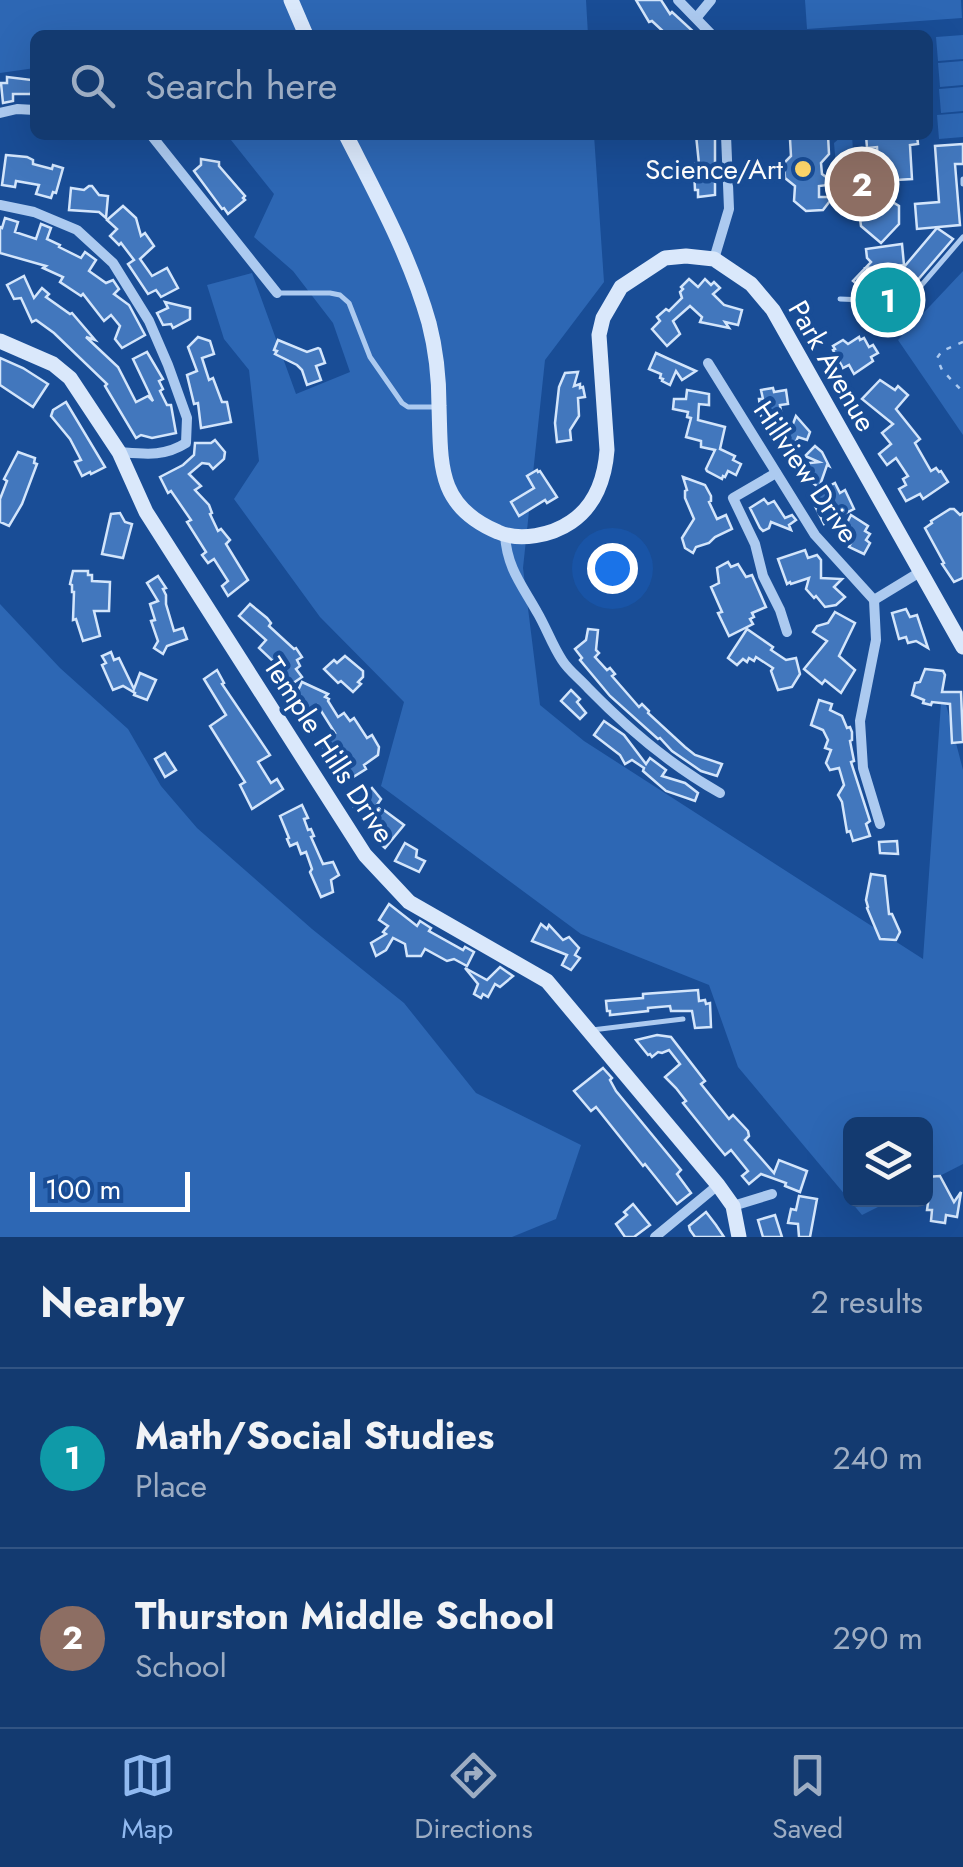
<!DOCTYPE html>
<style>
:root{--surface:#133a70;--page:#204578;--text:#f1f3f6;--muted:#9dadc3;--line:#325483;--accent:#90b9f0}
body{margin:0;font-family:Jost,sans-serif;background:var(--page);color:var(--text)}
.controls{position:absolute;right:30px;bottom:30px;display:grid;overflow:hidden;border-radius:15px;box-shadow:0 10px 40px #0002}
.controls button{width:90px;height:90px;display:grid;place-items:center;padding:0;border:0;border-bottom:2px solid var(--line);background:var(--surface);color:var(--text);font:50px sans-serif}
.scale{position:absolute;left:30px;bottom:25px;width:160px;box-sizing:border-box;padding-left:10px;border:5px solid #fff;border-top:0;font-size:28px;line-height:35px;white-space:nowrap;color:#fff;-webkit-text-stroke:8px #194d96;paint-order:stroke}
.you{position:absolute;left:612px;top:568px;width:35px;height:35px;margin:-25px;border:8px solid #fff;border-radius:50%;background:#1a73e8;box-shadow:0 0 0 15px #1a73e833}
.badge{display:grid;place-items:center;width:65px;height:65px;border-radius:50%;background:var(--accent);color:#fff;font-size:32px;font-weight:700}
.pin{position:absolute;translate:-50% -50%;border:5px solid #fff;box-shadow:0 2px 10px #0006}
.list{margin:0;padding:0;list-style:none}
h2{display:flex;justify-content:space-between;align-items:center;height:130px;margin:0;padding:0 40px;font-size:42px}
h2 small{font-size:32px;font-weight:400;color:var(--muted)}
.list li{display:grid;grid-template-columns:65px 1fr auto;gap:30px;align-items:center;box-sizing:border-box;height:180px;padding:0 40px;border-top:2px solid var(--line)}
.list b{display:block;font-size:38px;white-space:nowrap}
.list p{margin:0;font-size:32px;white-space:nowrap;color:var(--muted)}
.list em{font-size:32px;font-style:normal;color:var(--muted)}
.icon{flex:none;width:55px;height:55px;fill:none;stroke:currentColor;stroke-width:2;stroke-linecap:round;stroke-linejoin:round}
.map{position:relative;flex:none;width:963px;height:1237px;overflow:hidden}
.search{position:absolute;background:var(--surface);box-shadow:0 10px 40px #0002;left:30px;right:30px;top:30px;height:110px;display:flex;align-items:center;gap:25px;box-sizing:border-box;padding:0 35px;border-radius:15px;color:var(--muted);font-size:38px}
.sheet{height:490px;background:var(--surface)}
nav{display:flex;justify-content:space-around;align-items:center;box-sizing:border-box;height:140px;border-top:2px solid var(--line);background:var(--surface);font-size:28px;color:var(--muted)}
nav a{display:grid;justify-items:center;gap:5px}
nav .on{color:var(--accent)}
.map>svg:first-child{display:block}
.green{fill:#2d67b4}
.building{fill:#4277bd;stroke:#d3e5fb;stroke-width:2.5}
.lines{fill:none;stroke-linecap:round;stroke-linejoin:round}
.path{stroke:#accaf0;stroke-width:2.5;stroke-dasharray:5 8;stroke-linecap:butt}
.lane{stroke:#accaf0;stroke-width:5}
.street{stroke:#accaf0;stroke-width:10}
.secondary{stroke:#dae8fb;stroke-width:15}
.poi-dot{fill:#ffd76b;stroke:#194d96;stroke-width:4}
.labels{text-anchor:middle;dominant-baseline:central;stroke-width:9;stroke-linejoin:round;paint-order:stroke}
.poi-label{font-size:28px;fill:#fff;stroke:#194d96;text-anchor:end}
.street-label{font-size:28px;fill:#fff;stroke:#194d96}
</style>
<div class="map">
<svg width="963" height="1237" viewBox="0 0 963 1237">
<rect width="100%" height="100%" fill="#194d96"/>
<g class="green">
<polygon points="0,0 586,0 588,35 35,35 35,68 0,73"/>
<polygon points="805,0 961,0 962,18 807,29"/>
<polygon points="963,35 963,59 938,61 936,37"/>
<polygon points="963,61 963,85 940,87 938,63"/>
<polygon points="963,87 963,111 941,113 939,89"/>
<polygon points="963,113 963,137 939,139 937,115"/>
<polygon points="227,135 594,135 604,282 545,360 523,568 540,705 584,741 923,959 942,689 963,770 963,1164 926,1183 926,1124 850,1124 850,1200 892,1200 862,1215 738,1067 709,985 581,934 381,786 404,702 320,617 234,499 259,461 249,370 224,339 207,285 252,273 296,394 350,372 333,323 293,271 254,237 274,194"/>
<polygon points="852,135 855,182 844,183 837,177 834,143 841,137"/>
<polygon points="963,271 963,435 898,340"/>
<polygon points="0,604 60,668 128,729 161,786 197,828 312,929 404,1003 476,1093 581,1145 556,1219 512,1237 0,1237"/>
</g>
<g class="building">
<polygon points="636,0 661,0 670,14 672,12 697,35 667,35 652,21 649,22"/>
<polygon points="7,77 32,80 31,94 13,94 13,101 3,103 1,83 7,83"/>
<polygon points="696,135 715,135 715,195 698,197 698,190 695,190 694,169 695,164 699,164"/>
<polygon points="793,135 828,135 829,154 821,163 822,174 836,184 819,186 819,197 833,197 823,210 806,211 794,201 795,186 785,178 784,163 791,156 790,139"/>
<polygon points="866,135 917,135 918,144 910,145 912,179 879,181 877,147 867,148"/>
<polygon points="963,144 963,164 955,164 960,225 917,229 915,204 939,202 935,146"/>
<polygon points="6,155 27,157 33,160 33,164 52,169 53,165 63,168 56,193 53,192 51,198 36,194 39,185 16,181 15,187 2,185"/>
<polygon points="201,159 219,162 219,166 245,196 243,198 245,200 228,214 224,208 222,209 194,171 201,165"/>
<polygon points="89,186 92,186 99,195 108,196 106,218 99,212 69,210 71,188 84,190"/>
<polygon points="870,197 886,198 899,206 899,224 881,243 861,226 859,211"/>
<polygon points="123,206 136,218 141,236 145,233 154,246 140,259 152,276 167,268 178,288 161,297 156,290 148,294 128,264 134,260 121,243 119,245 110,236 117,229 107,220"/>
<polygon points="5,218 18,222 15,232 36,239 41,224 51,228 47,239 60,245 59,247 81,258 85,252 96,260 89,271 106,283 113,280 119,289 114,294 129,305 145,335 122,348 115,339 120,326 111,315 104,321 83,294 81,296 60,282 63,277 43,268 46,266 0,253 0,227 2,228"/>
<polygon points="937,228 953,239 891,311 874,299 853,281 871,262 867,258 866,249 902,244 904,265 866,268 887,287"/>
<polygon points="24,276 34,298 42,288 49,294 46,297 70,314 72,313 95,340 86,337 118,367 136,402 148,396 153,401 133,359 147,352 163,379 159,381 163,389 160,391 167,405 171,405 176,433 152,438 141,435 136,438 105,386 107,384 54,333 36,320 32,322 21,298 14,299 7,285"/>
<polygon points="689,279 698,287 705,279 711,285 714,282 720,288 713,294 724,305 742,310 738,325 725,322 729,328 700,322 702,317 690,306 673,321 680,334 667,346 652,329 660,321 657,317 666,309 669,311 682,298 680,292 683,289 681,287"/>
<polygon points="165,302 190,308 190,319 173,328 171,324 163,325 157,313 168,308"/>
<polygon points="198,337 210,341 214,354 202,358 209,380 213,378 222,402 227,402 231,422 201,428 198,403 194,404 187,375 197,371 188,347"/>
<polygon points="859,337 860,340 864,338 869,347 873,345 878,353 871,357 873,361 854,374 849,365 843,368 833,350 835,349 833,346 843,340 848,344"/>
<polygon points="278,340 307,352 318,348 320,349 325,363 316,366 321,380 307,385 302,370 297,365 275,354 277,351 274,350"/>
<polygon points="656,353 669,359 696,371 682,380 676,371 670,385 662,381 663,379 660,378 661,374 649,369"/>
<polygon points="0,358 23,368 48,384 33,407 0,385"/>
<polygon points="578,372 574,386 580,384 580,388 583,387 585,397 578,398 579,416 570,430 571,440 557,442 555,423 559,387 565,373"/>
<polygon points="880,380 895,390 898,386 908,395 896,409 920,439 915,443 931,471 936,468 939,472 941,471 948,482 923,499 920,494 906,501 899,489 906,485 903,479 908,476 896,458 887,465 879,454 891,444 882,433 893,424 862,399"/>
<polygon points="773,388 774,392 786,390 788,404 780,405 785,437 772,432 779,416 762,418 761,416 759,399 763,399 761,390"/>
<polygon points="687,390 709,394 709,405 699,404 698,420 725,427 720,449 735,456 733,460 741,464 736,475 728,471 725,477 723,476 722,479 707,471 706,469 715,450 701,447 701,441 686,437 691,418 687,417 688,412 673,409 674,399 686,399"/>
<polygon points="66,402 105,467 91,474 90,472 82,476 75,462 81,460 70,439 51,416 53,410"/>
<polygon points="796,416 810,432 807,440 798,437 792,451 784,447"/>
<polygon points="215,440 225,452 224,459 213,469 209,464 202,463 189,474 201,486 195,490 209,505 212,513 210,514 218,531 221,529 230,540 226,544 248,580 228,596 222,586 228,581 214,559 208,563 202,555 206,552 187,522 191,520 171,491 168,493 160,477 183,465 194,455 195,443 211,443"/>
<polygon points="815,446 822,452 829,466 827,465 819,488 792,465 819,462 805,456"/>
<polygon points="18,452 35,458 34,463 37,464 22,504 9,526 0,522 0,499 7,481 4,479"/>
<polygon points="537,470 538,472 540,471 557,497 547,503 545,500 519,516 511,502 534,488 527,476"/>
<polygon points="683,477 705,485 711,496 711,501 709,502 717,519 726,515 732,529 715,537 709,543 696,547 693,553 685,548 682,538 694,519 685,498 685,491 687,490"/>
<polygon points="835,483 840,493 845,490 854,509 824,524 810,496"/>
<polygon points="764,499 768,504 774,501 785,518 792,515 796,520 789,525 791,530 771,522 769,528 763,531 760,528 750,508"/>
<polygon points="950,509 954,509 960,515 963,513 963,578 954,582 942,564 944,563 925,528 932,523 931,521"/>
<polygon points="120,513 125,522 132,524 123,558 102,554 111,514"/>
<polygon points="851,515 868,526 865,531 870,534 866,540 870,543 864,554 849,547 851,543 840,537"/>
<polygon points="805,550 808,558 817,555 821,560 821,578 842,579 834,587 845,597 836,605 825,607 816,596 814,598 806,589 809,578 791,584 790,582 787,584 778,559"/>
<polygon points="728,562 731,567 738,564 746,577 752,575 766,607 752,613 754,617 750,619 753,624 729,636 718,613 722,612 711,587 719,583 717,568"/>
<polygon points="73,571 88,571 88,575 92,575 92,581 110,582 109,611 94,611 100,636 83,641 76,619 73,620 74,592 72,592 72,585 70,584"/>
<polygon points="158,576 166,588 163,589 166,595 166,604 174,631 183,628 187,639 167,646 163,654 154,648 158,641 151,621 155,620 150,604 158,601 147,583"/>
<polygon points="250,604 267,618 271,623 269,626 294,649 296,648 302,657 297,660 300,666 296,669 302,677 286,688 271,664 274,662 259,648 266,640 239,616"/>
<polygon points="906,609 910,617 917,615 928,648 916,641 908,643 906,637 899,639 892,613"/>
<polygon points="835,612 855,623 839,656 855,670 841,693 825,680 822,684 804,669 827,641 813,632 817,626 828,623"/>
<polygon points="588,629 598,630 596,650 599,653 595,657 607,670 610,668 615,674 612,676 639,707 642,704 649,711 648,713 685,747 695,755 722,764 717,776 701,771 672,751 660,738 658,739 610,696 580,660 582,658 575,649 586,640"/>
<polygon points="747,629 773,647 771,650 786,660 796,658 800,674 792,687 778,690 771,671 773,668 756,657 754,661 749,658 747,662 743,659 737,665 728,658"/>
<polygon points="111,652 114,660 119,658 134,689 140,673 156,680 147,700 134,695 135,693 123,686 113,690 102,665 106,663 102,656"/>
<polygon points="345,656 363,671 363,677 358,682 361,684 353,692 341,681 338,683 324,669 334,660 337,663"/>
<polygon points="925,669 943,671 945,675 942,692 961,692 963,742 952,743 950,704 932,702 931,705 923,703 924,700 912,695 915,683 920,682"/>
<polygon points="217,670 224,683 222,684 270,755 258,762 271,783 277,779 283,789 252,809 240,785 245,782 210,726 226,715 204,679"/>
<polygon points="302,682 328,694 325,697 329,699 328,701 338,717 344,713 350,721 354,718 367,738 372,735 379,747 378,755 364,765 366,769 342,784 334,772 349,762 348,759 339,745 327,753 320,742 335,733 318,706 313,718 298,711 302,703 294,699"/>
<polygon points="571,690 580,699 577,702 586,713 580,719 561,701"/>
<polygon points="819,700 832,704 830,710 842,716 847,728 850,727 852,732 852,740 850,741 854,761 851,762 870,821 866,824 870,836 853,841 850,831 847,832 842,802 838,795 844,785 839,768 830,770 826,763 831,750 825,748 828,740 823,730 811,725"/>
<polygon points="604,721 624,735 646,764 650,758 666,770 662,776 685,783 698,793 695,801 666,791 643,771 644,768 632,760 625,764 620,755 594,735"/>
<polygon points="165,753 176,770 165,777 155,759"/>
<polygon points="372,788 381,799 377,805 404,825 385,848 377,841 382,835 375,829 378,826 363,814 361,816 352,805"/>
<polygon points="302,805 308,818 304,819 308,830 311,829 314,836 311,837 323,864 333,862 339,875 331,880 333,892 321,897 310,872 312,869 306,852 301,854 297,843 290,846 287,839 289,838 280,816"/>
<polygon points="897,841 898,854 880,853 879,842"/>
<polygon points="405,843 417,850 416,857 425,861 419,872 395,861"/>
<polygon points="871,874 885,876 889,914 892,914 900,932 896,940 880,939 867,908 868,907 866,900"/>
<polygon points="389,904 417,926 420,921 431,928 429,931 463,950 465,947 474,952 467,966 454,959 447,961 425,949 421,956 407,956 405,944 393,938 386,950 376,956 371,943 386,934 383,932 388,926 379,920"/>
<polygon points="541,924 547,929 549,925 563,940 569,937 579,948 575,955 580,958 571,970 562,965 567,955 532,941"/>
<polygon points="500,967 513,976 500,987 495,984 488,997 483,994 481,998 474,994 478,984 465,968 487,980"/>
<polygon points="698,990 699,1001 705,1000 706,1004 710,1003 711,1027 695,1028 692,1011 671,1011 670,1006 648,1008 648,1011 610,1015 610,1011 607,1011 606,1001 643,998 643,994"/>
<polygon points="657,1035 671,1037 705,1081 701,1084 729,1119 733,1115 748,1131 749,1136 745,1140 774,1173 779,1160 807,1171 800,1192 785,1186 786,1183 761,1174 749,1184 742,1176 748,1171 731,1150 725,1155 715,1143 683,1103 686,1101 676,1088 665,1077 680,1064 669,1050 662,1053 658,1052 652,1057 650,1054 648,1055 636,1040"/>
<polygon points="603,1068 612,1078 610,1080 616,1091 681,1170 677,1174 691,1193 677,1204 645,1164 643,1166 596,1107 591,1111 574,1091"/>
<polygon points="940,1176 954,1202 961,1192 957,1217 946,1215 945,1223 931,1221 932,1210 927,1210 928,1203 926,1203 926,1177"/>
<polygon points="799,1196 817,1199 810,1237 799,1237 798,1224 788,1223 791,1209 796,1210"/>
<polygon points="633,1204 650,1225 634,1237 625,1237 616,1224 627,1215 624,1212"/>
<polygon points="706,1212 716,1225 724,1237 695,1237 690,1230 689,1226"/>
<polygon points="775,1215 782,1237 763,1237 758,1220"/>
</g>
<g class="lines">
<polyline class="path" points="963,342 942,351 937,358 942,370 963,392"/>
<g class="lane">
<polyline points="963,179 963,184"/>
<polyline points="277,293 330,293 340,295 349,303 370,357 402,403 408,407 438,407"/>
<polyline points="840,299 864,300 888,317 894,317 963,237"/>
<polyline points="592,1030 683,1019"/>
</g>
<g class="street">
<polyline points="678,0 712,35"/>
<polyline points="697,17 711,0"/>
<polyline points="0,113 17,109 35,110"/>
<polyline points="151,135 277,293"/>
<path d="M0 205 34 212 77 230 113 263 149 321 168 365 187 418 186 443C164 457 145 454 119 452"/>
<polyline points="714,259 729,209 726,135"/>
<polyline points="708,363 815,535 874,600 876,640 860,721 863,768 880,824"/>
<polyline points="776,473 733,498 755,544 763,576 780,610 787,632"/>
<path d="M505 535C507 568 522 585 537 612 546 627 552 645 562 660 568 670 580 679 588 688 628 729 670 765 720 793"/>
<polyline points="874,600 920,572"/>
<polyline points="733,1206 772,1194"/>
<polyline points="655,1237 718,1185"/>
</g>
<g class="secondary">
<polyline points="291,0 306,35"/>
<path d="M346 135C377 196 410 256 429 323 436 350 439 378 439 406 441 464 436 506 498 532 520 542 552 535 571 522 595 506 605 478 607 450L599 335 603 318 621 287 665 258 686 256 714 259 751 284 773 310 963 647"/>
<polyline points="0,341 53,364 70,378 119,452 146,512 365,855 409,902 547,981 718,1185 733,1206 739,1237"/>
</g>
</g>
<circle class="poi-dot" cx="803" cy="169" r="10"/>
<g class="labels">
<g class="poi-label">
<text x="783" y="169">Science/Art</text>
</g>
<g class="street-label">
<text transform="translate(832 366) rotate(60)">Park Avenue</text>
<text transform="translate(806 472) rotate(56)">Hillview Drive</text>
<text transform="translate(329 750) rotate(57)">Temple Hills Drive</text>
</g>
</g>
</svg>
<div class="controls">
<button><svg class="icon" aria-label="layers" viewBox="0 0 24 24"><path d="M12 4l9 5-9 5-9-5zM3 14l9 5 9-5"/></svg></button>
</div>
<div class="scale">100 m</div>
<div class="you"></div>
<div class="pin badge" style="left:888px;top:300px;background:#0f9aa8">1</div>
<div class="pin badge" style="left:862px;top:184px;background:#8d6e63">2</div>
<div class="search"><svg class="icon" aria-label="search" viewBox="0 0 24 24"><circle cx="10" cy="10" r="6"/><path d="M15 15l6 6"/></svg>Search here</div>
</div>
<section class="sheet">
<h2>Nearby<small>2 results</small></h2>
<ul class="list">
<li><span class="badge" style="background:#0f9aa8">1</span><div><b>Math/Social Studies</b><p>Place</p></div><em>240 m</em></li>
<li><span class="badge" style="background:#8d6e63">2</span><div><b>Thurston Middle School</b><p>School</p></div><em>290 m</em></li>
</ul>
</section>
<nav>
<a class="on"><svg class="icon" aria-label="map" viewBox="0 0 24 24"><path d="M3 6l6-2 6 2 6-2v14l-6 2-6-2-6 2zM9 4v14M15 6v14"/></svg>Map</a>
<a><svg class="icon" aria-label="directions" viewBox="0 0 24 24"><path d="M12 3l9 9-9 9-9-9zM9 14v-3h6M13 9l2 2-2 2"/></svg>Directions</a>
<a><svg class="icon" aria-label="saved" viewBox="0 0 24 24"><path d="M7 4h10v16l-5-4-5 4z"/></svg>Saved</a>
</nav>
